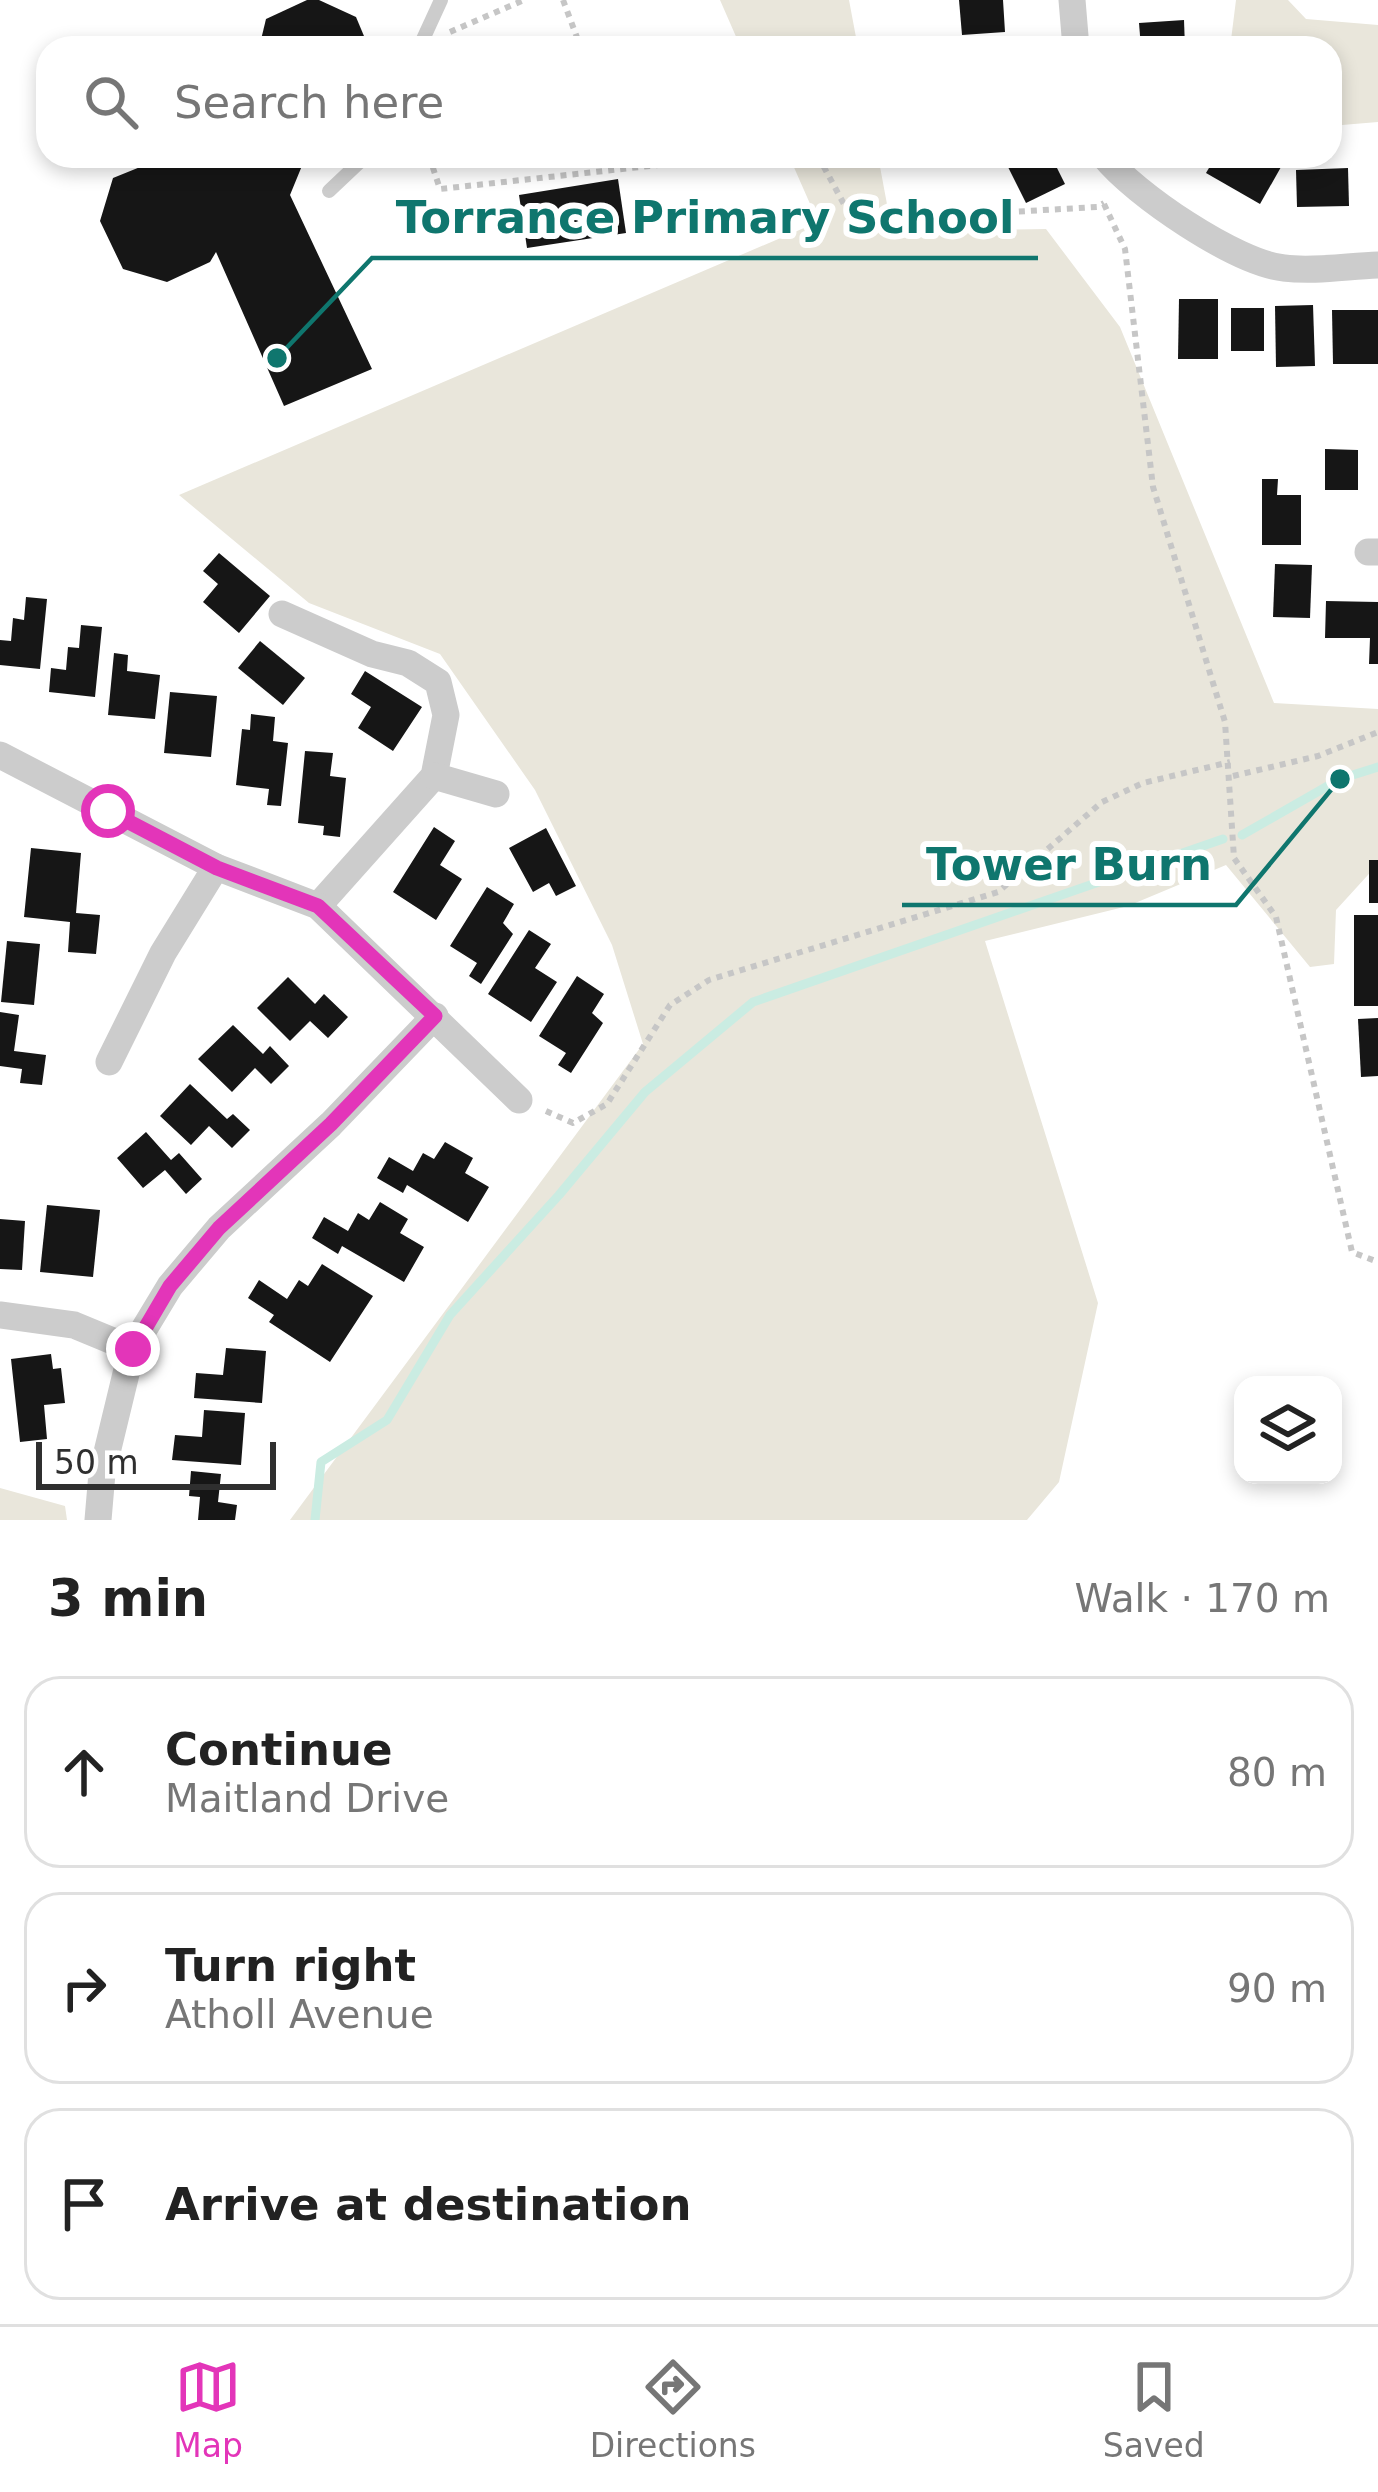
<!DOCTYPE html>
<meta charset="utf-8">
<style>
:root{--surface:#fff;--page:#f6f6f6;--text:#222;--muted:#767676;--line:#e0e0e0;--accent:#e335b9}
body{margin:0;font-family:"DejaVu Sans",sans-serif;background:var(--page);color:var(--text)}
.controls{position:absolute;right:36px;bottom:36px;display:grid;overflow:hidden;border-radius:24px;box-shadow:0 6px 18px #0003}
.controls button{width:108px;height:108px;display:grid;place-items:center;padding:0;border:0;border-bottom:3px solid var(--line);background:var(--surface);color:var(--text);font:60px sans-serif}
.scale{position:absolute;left:36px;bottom:30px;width:240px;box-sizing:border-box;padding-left:12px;border:6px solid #2f2f2f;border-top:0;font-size:33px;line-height:42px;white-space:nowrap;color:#2f2f2f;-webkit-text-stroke:9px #fff;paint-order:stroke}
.stop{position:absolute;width:36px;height:36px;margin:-27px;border:9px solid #e335b9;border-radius:50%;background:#fff}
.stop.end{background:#e335b9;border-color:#fff;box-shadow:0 3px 12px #0008}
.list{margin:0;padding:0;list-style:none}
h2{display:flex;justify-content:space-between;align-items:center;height:156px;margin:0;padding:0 48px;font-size:51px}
h2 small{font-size:39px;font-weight:400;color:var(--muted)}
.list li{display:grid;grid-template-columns:78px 1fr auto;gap:36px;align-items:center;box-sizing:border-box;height:192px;margin:0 24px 24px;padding:0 24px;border:3px solid var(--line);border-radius:36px}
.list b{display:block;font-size:45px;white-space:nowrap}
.list p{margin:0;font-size:39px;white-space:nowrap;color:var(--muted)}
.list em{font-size:39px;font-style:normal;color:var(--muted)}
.icon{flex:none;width:66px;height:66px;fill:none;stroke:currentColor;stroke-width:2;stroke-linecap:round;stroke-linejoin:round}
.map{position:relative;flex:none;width:1378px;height:1520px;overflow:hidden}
.search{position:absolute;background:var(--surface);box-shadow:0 6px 18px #0003;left:36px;right:36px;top:36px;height:132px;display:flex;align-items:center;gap:30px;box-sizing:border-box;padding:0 42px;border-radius:36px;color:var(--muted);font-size:45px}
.sheet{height:804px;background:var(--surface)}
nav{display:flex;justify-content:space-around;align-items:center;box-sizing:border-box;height:168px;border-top:3px solid var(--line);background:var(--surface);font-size:33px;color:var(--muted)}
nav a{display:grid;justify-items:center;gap:6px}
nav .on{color:var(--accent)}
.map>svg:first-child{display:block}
.green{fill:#e9e6db}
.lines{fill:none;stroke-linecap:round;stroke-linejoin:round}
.stream{stroke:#caece2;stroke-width:9}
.building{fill:#161616}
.path{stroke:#c6c6c6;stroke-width:6;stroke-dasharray:6 6;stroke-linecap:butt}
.service{stroke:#ccc;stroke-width:14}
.minor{stroke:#ccc;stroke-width:27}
.route{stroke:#e335b9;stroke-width:15}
.leader{fill:none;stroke:#0f766e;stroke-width:4.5}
.callout-dot{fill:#0f766e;stroke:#fff;stroke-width:4.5}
.callout-label{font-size:45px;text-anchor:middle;font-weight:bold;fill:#0f766e;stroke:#fff;stroke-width:12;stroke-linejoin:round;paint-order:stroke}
</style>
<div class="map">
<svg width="1378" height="1520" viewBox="0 0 1378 1520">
<rect width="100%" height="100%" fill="#fff"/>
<g class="green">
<polygon points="720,0 849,0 858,48 741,48"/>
<polygon points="1236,0 1288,0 1306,19 1378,25 1378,122 1330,126 1330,48 1230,48"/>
<polygon points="789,156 878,156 892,231 1046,229 1120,327 1274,703 1378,709 1378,864 1336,910 1334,964 1310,967 1226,865 1128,906 985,941 1098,1303 1059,1482 1027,1520 290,1520 643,1044 612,945 535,790 440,654 309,603 179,495 818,222"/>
<polygon points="0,1488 65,1506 67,1520 0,1520"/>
</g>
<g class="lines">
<g class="stream">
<polyline points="1242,835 1340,779 1378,767"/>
<polyline points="315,1520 321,1462 387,1420 450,1315 559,1195 645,1092 753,1002 1223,839"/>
</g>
</g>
<g class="building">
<polygon points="307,0 319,0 356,17 369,48 259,48 266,19"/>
<polygon points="959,0 1003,0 1005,32 962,35"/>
<polygon points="1184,20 1185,48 1141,48 1139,23"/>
<polygon points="168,156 306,156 290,195 372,369 284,406 216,252 210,262 167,282 123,269 100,221 113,178 155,161 165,164"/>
<polygon points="1020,156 1051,156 1065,184 1026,203 1006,163"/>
<polygon points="1216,156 1261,156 1281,167 1260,204 1206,173"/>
<polygon points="1348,168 1349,206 1297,207 1296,170"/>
<polygon points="618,179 626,233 527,248 519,195"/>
<polygon points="1179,299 1218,299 1218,359 1178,359"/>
<polygon points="1313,305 1315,366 1276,367 1275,306"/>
<rect x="1231" y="308" width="33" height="43"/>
<polygon points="1332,310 1378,310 1378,364 1333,364"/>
<polygon points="1325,449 1358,450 1358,490 1325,490"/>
<polygon points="1262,479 1278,479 1277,495 1301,495 1301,545 1262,545"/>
<polygon points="219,553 270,596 239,633 203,602 218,584 203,571"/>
<polygon points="1275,564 1312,565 1310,618 1273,617"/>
<polygon points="26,597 47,599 40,669 0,665 0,640 11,641 13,618 24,620"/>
<polygon points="1326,601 1378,602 1378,664 1369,664 1370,638 1325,638"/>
<polygon points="81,625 102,627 95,697 49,692 51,668 66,670 68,647 79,648"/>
<polygon points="260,641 305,678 283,705 238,668"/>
<polygon points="114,653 128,655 127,671 160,675 155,719 108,715"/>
<polygon points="365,671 422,707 393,751 358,728 371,707 351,694"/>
<polygon points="170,692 217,696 211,757 164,753"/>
<polygon points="251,714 275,717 273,741 288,743 281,806 267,805 269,789 236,785 242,729 250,730"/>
<polygon points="305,751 333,753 330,776 346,778 340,837 323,835 324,826 298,823"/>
<polygon points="434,827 455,841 440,865 462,879 436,920 393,892"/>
<polygon points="546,828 576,886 556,896 549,883 533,892 509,848"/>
<polygon points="31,848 81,853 76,913 100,915 96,954 68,952 70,922 24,917"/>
<rect x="1369" y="860" width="9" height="43"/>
<polygon points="487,887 514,904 503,923 513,934 481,984 469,976 477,963 450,946"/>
<rect x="1354" y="915" width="24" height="91"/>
<polygon points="529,930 551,944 535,968 557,982 531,1022 488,994"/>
<polygon points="7,941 40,944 34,1005 1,1002"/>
<polygon points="577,976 604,994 592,1013 603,1023 571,1073 558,1065 566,1053 539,1036"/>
<polygon points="288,977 315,1004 324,994 348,1017 328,1038 310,1021 290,1041 257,1008"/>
<polygon points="0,1012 19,1015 14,1051 46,1055 42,1085 20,1083 22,1069 0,1066"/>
<polygon points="1378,1018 1378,1076 1361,1077 1358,1019"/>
<polygon points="233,1025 263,1054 270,1046 289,1066 271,1084 255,1068 232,1092 198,1059"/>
<polygon points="190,1084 227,1119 233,1114 250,1130 232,1148 209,1126 191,1145 160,1116"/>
<polygon points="146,1132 171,1160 179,1153 202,1179 186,1194 165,1170 143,1188 117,1158"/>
<polygon points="445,1142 473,1158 465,1173 489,1187 468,1222 407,1185 403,1193 377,1178 389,1157 413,1171 423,1153 434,1159"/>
<polygon points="380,1202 408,1219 400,1233 424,1247 404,1282 342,1246 338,1254 312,1238 324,1217 348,1231 358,1213 369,1220"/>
<polygon points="47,1205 100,1210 93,1277 40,1272"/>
<polygon points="0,1219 25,1221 22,1270 0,1269"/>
<polygon points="322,1264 373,1296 330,1362 269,1322 274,1315 248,1298 259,1280 287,1299 299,1280 308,1286"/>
<polygon points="226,1348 266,1351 262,1403 194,1398 196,1373 223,1375"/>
<polygon points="51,1354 53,1369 61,1368 65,1403 44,1405 47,1439 20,1442 11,1359"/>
<polygon points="204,1410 245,1413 241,1465 172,1460 175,1435 202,1437"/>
<polygon points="191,1471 221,1474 218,1502 237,1505 235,1520 198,1520 200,1497 189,1496"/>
</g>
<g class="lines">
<g class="path">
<polyline points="563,0 581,48"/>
<polyline points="450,32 524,0"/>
<polyline points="429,156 440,189 740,156"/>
<polyline points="621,156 625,168"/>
<polyline points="818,156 853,221 1097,207 1104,203"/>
<polyline points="1104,204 1125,249 1153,487 1225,722 1234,858 1276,917 1352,1252 1378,1262"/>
<polyline points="1233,776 1318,756 1378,732"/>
<polyline points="546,1111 573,1123 607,1104 670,1005 709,980 998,892 1102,802 1143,783 1230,762"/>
</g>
<g class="service">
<polyline points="419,48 441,0"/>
<polyline points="329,191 366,156"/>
</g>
<g class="minor">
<polyline points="1072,0 1076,48"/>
<path d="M1104 156C1134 194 1236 263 1284 268 1314 272 1348 266 1378 265"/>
<polyline points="1368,552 1378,552"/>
<polyline points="282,614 372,654 408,663 438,682 446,715 434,776 318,906"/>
<polyline points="0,755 216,867 318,906 519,1100"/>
<polyline points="434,776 496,794"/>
<polyline points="109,1062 163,953 216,867"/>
<polyline points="0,1315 74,1325 132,1349"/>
<polyline points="98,1520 102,1473 132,1349 170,1286 219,1228 331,1124 435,1016"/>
</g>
</g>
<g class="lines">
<polyline class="route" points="108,811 217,868 318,906 435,1016 331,1124 219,1228 170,1286 133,1349"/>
</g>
<path class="leader" d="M277 358L372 258H1038M1340 779L1236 905H902"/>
<g class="callout-dot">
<circle cx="277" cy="358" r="12"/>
<circle cx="1340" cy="779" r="12"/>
</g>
<g class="callout-label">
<text x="705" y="233">Torrance Primary School</text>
<text x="1069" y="880">Tower Burn</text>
</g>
</svg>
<div class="controls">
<button><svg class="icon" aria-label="layers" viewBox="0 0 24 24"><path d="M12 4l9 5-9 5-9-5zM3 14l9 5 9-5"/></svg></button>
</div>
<div class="scale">50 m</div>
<div class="stop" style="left:108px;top:811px"></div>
<div class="stop end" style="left:133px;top:1349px"></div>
<div class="search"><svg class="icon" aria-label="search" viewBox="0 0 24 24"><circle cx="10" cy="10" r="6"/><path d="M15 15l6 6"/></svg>Search here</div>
</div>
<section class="sheet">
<h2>3 min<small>Walk · 170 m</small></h2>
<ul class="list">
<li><svg class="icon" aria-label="ahead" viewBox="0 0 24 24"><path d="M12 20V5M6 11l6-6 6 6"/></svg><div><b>Continue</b><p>Maitland Drive</p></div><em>80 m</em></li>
<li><svg class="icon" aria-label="right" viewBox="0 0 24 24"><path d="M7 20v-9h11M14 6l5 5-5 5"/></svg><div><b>Turn right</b><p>Atholl Avenue</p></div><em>90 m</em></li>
<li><svg class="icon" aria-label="arrive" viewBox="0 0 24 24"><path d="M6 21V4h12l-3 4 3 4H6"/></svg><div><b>Arrive at destination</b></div></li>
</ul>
</section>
<nav>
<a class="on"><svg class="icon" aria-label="map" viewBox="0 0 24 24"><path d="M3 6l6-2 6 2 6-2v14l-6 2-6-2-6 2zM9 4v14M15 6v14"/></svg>Map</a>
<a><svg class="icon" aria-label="directions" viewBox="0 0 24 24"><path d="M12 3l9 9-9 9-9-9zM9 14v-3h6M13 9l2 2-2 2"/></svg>Directions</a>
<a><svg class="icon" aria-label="saved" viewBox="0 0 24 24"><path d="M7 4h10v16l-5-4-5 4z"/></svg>Saved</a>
</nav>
